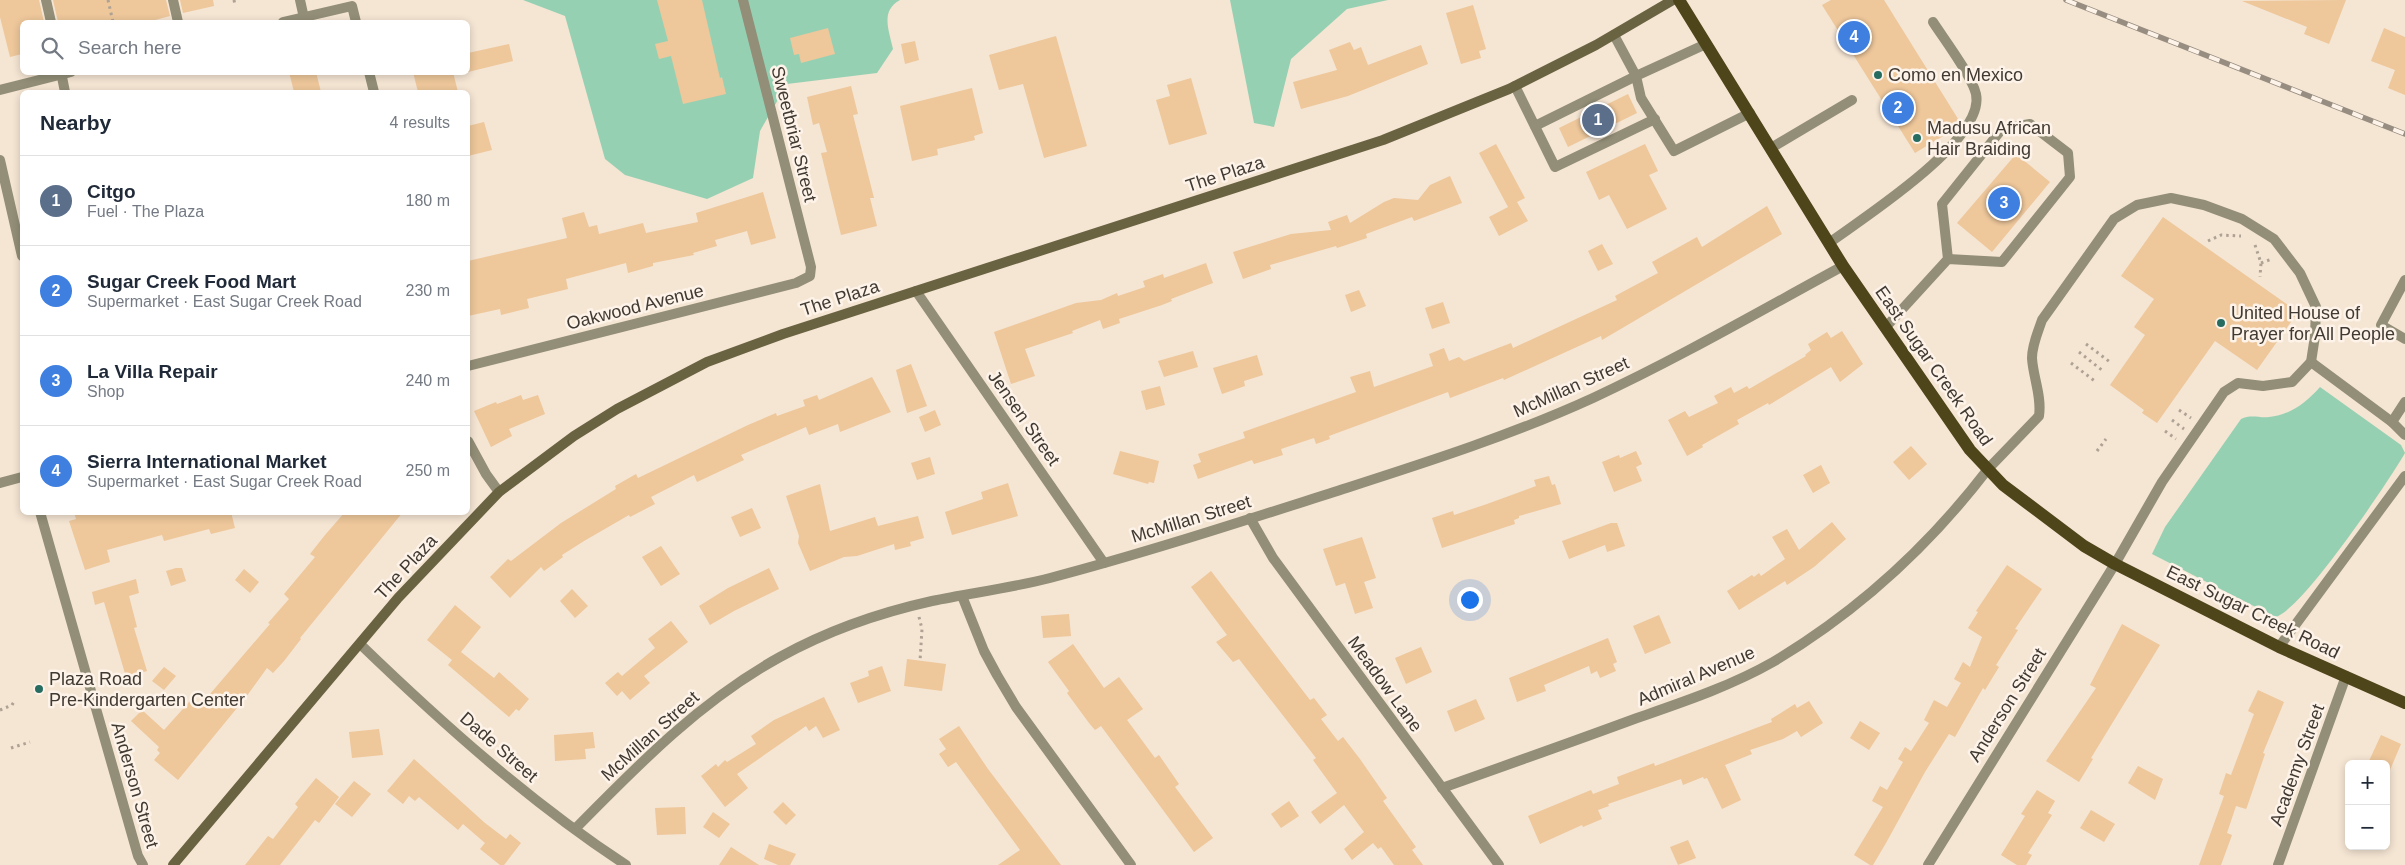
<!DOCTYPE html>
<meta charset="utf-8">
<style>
:root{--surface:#fff;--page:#f2f2f3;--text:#1f2937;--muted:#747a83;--line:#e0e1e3;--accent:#ea580c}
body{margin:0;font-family:Arial,sans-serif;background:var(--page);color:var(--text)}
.controls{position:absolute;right:15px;bottom:15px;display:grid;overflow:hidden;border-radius:8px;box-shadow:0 2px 8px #0003}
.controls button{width:45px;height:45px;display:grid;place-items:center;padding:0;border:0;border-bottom:1px solid var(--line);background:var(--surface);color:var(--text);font:25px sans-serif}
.you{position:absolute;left:1469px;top:599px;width:18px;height:18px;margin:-12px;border:4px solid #fff;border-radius:50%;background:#1a73e8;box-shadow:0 0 0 8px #1a73e833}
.badge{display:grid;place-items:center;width:32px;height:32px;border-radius:50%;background:var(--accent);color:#fff;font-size:16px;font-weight:700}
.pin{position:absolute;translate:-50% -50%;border:2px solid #fff;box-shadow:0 1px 5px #0006}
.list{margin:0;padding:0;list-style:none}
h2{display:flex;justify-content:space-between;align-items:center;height:65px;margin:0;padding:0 20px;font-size:21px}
h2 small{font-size:16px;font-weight:400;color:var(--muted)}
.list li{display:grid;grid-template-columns:32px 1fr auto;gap:15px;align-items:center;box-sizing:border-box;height:90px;padding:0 20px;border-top:1px solid var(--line)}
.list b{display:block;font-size:19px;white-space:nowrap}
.list p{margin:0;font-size:16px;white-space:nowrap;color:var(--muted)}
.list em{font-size:16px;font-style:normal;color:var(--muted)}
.icon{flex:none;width:28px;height:28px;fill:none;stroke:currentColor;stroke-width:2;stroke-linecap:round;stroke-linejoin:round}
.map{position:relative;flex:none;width:2405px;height:865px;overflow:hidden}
.search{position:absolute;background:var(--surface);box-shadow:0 2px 8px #0003;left:20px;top:20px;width:450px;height:55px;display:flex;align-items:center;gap:12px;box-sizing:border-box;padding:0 18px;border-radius:8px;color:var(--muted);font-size:19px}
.panel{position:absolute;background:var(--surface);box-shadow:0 2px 8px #0003;left:20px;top:90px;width:450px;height:425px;border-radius:8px}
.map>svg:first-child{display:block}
.green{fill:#96d0b3}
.building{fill:#eec79b}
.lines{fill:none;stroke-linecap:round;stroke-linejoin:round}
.path{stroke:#aea294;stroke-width:3;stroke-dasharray:2.5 4;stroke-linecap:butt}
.lane{stroke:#928e77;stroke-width:10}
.street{stroke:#928e77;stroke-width:10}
.secondary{stroke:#6a6342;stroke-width:10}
.primary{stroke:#4e451a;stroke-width:12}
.rail-casing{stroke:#978d80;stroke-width:5.5}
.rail{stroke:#fdf3e9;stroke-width:4;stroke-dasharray:11;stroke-linecap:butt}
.poi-dot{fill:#276c61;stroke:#fdf3e9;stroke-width:2}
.labels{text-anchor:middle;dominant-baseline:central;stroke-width:5;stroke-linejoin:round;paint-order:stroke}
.poi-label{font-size:18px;fill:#403a33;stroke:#fdf3e9;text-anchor:start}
.street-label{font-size:18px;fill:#403a33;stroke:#fdf3e9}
</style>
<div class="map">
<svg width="2405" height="865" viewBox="0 0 2405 865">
<rect width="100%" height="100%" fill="#f5e5d3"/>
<g class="green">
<path d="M523 0H900C880 11 889 30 893 49L877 73 787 84 760 131 753 178 707 199 625 175 605 159 565 16Z"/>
<polygon points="1230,0 1388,0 1347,9 1291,59 1274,127 1254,123"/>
<path d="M2320 387 2401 445 2405 453C2389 481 2301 612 2275 617L2152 554 2165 527 2241 419C2251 414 2258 418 2269 417 2290 415 2306 403 2320 387Z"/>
</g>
<g class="building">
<polygon points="0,0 39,0 44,22 22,22 22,54 10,57 0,17"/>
<polygon points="53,0 166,0 170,16 148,22 58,22"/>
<polygon points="180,0 213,0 214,6 183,13"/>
<polygon points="657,0 702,0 720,78 722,77 726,94 683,104 671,56 659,59 655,44 668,41"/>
<polygon points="1831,0 1884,0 1960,122 1958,127 1915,153 1822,5"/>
<polygon points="2346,0 2329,44 2304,34 2307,27 2242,1"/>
<polygon points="1473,5 1486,49 1479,51 1481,58 1461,64 1446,13"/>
<polygon points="828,28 835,54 801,63 799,54 794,55 790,38"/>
<polygon points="2384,28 2405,37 2405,95 2388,88 2395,70 2371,61"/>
<polygon points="1056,36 1087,146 1044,158 1023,84 999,90 989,55"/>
<polygon points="915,41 919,60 905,64 901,44"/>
<polygon points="1350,42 1354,50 1361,47 1368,65 1421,45 1428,64 1348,96 1301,109 1293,82 1337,70 1329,50"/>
<polygon points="509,44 513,61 468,72 468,53"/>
<polygon points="289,72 316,72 321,92 294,92"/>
<polygon points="413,72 453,72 458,92 418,92"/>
<polygon points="1191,78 1207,134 1169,145 1156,100 1170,96 1167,85"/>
<polygon points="851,86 858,114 853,115 874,198 870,198 877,226 841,235 821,153 827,152 819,123 813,125 807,97"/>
<polygon points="972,88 983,133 974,136 975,140 937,149 938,155 912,161 900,106"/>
<polygon points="1628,94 1637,113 1568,147 1559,128"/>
<polygon points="484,122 492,150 468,156 468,126"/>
<polygon points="1496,144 1525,198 1517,202 1528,221 1499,236 1489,217 1508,207 1479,153"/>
<polygon points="1645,144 1658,171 1649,175 1667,209 1627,229 1609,195 1599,200 1586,172"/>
<polygon points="2016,154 2050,182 1992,252 1957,223"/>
<polygon points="1450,176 1462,203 1414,221 1412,217 1366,234 1367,238 1337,248 1336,246 1270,265 1271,269 1243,279 1233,252 1291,234 1331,230 1328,222 1347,215 1350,223 1384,202 1394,198 1418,200 1430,185"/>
<polygon points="763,192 776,238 751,245 747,231 715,240 717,246 693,253 694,255 653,263 653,266 628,273 626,263 566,279 568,289 527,299 529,308 501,315 500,309 468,316 468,261 567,238 562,218 584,212 589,227 597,225 599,234 643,223 646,233 698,222 696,213"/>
<polygon points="1767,206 1782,234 1602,340 1601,336 1504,380 1503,378 1450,398 1448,392 1329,436 1330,439 1316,444 1314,438 1281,449 1283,455 1254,464 1252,460 1198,479 1193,465 1201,462 1198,454 1245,438 1243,432 1356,392 1350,377 1370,371 1374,387 1433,366 1429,354 1444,348 1449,361 1459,357 1464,361 1511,343 1513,348 1617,300 1615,296 1658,273 1652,262 1697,237 1702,247"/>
<polygon points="2163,217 2298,312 2257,370 2215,341 2157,423 2142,413 2144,410 2110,385 2145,335 2134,327 2154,299 2121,276"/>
<polygon points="1602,244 1613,264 1598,271 1588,251"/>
<polygon points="1206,263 1213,283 1171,299 1172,301 1162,305 1119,319 1120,323 1103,329 1100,320 1072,331 1073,333 1025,349 1035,376 1011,384 994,332 1076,303 1101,300 1117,293 1118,296 1145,287 1143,281 1163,274 1164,278"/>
<polygon points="1359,290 1366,306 1351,312 1345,295"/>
<polygon points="1443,302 1450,323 1432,329 1425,308"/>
<polygon points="1842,331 1863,364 1840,382 1831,367 1769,405 1768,403 1737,420 1739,424 1702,445 1703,447 1687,456 1668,420 1685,411 1689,417 1718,403 1714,396 1731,387 1734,393 1747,386 1749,389 1806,356 1805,355 1811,350 1808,344 1827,332 1831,338"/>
<polygon points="1193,351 1198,367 1164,377 1158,361"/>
<polygon points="1257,355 1263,375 1244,381 1245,386 1222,394 1213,368"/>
<polygon points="911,364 927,406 907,413 896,370"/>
<polygon points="872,377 891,412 840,432 838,424 809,435 806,427 741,455 744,460 697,482 694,475 651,497 655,504 630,517 629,515 584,541 562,555 563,557 544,571 541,567 510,598 490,577 508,559 511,561 561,523 616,489 615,486 636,474 638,478 748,425 776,413 777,416 805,406 803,400 817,395 819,400"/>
<polygon points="1160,386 1165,405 1146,410 1141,391"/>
<polygon points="521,395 523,400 538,395 545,414 509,429 512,436 491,447 474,411 496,402 497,404"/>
<polygon points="935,410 941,425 925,432 919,417"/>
<polygon points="1911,446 1927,464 1909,480 1893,462"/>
<polygon points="1120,451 1159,461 1154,483 1149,482 1148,484 1113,474"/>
<polygon points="1636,451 1642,464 1636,467 1642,481 1614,492 1602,462 1619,455 1620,458"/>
<polygon points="930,457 935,474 917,480 911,463"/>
<polygon points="1821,465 1830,483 1813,493 1803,475"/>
<polygon points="1549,476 1552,485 1555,484 1561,504 1519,516 1519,518 1514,520 1515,524 1442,548 1432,518 1453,511 1454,515 1487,504 1536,486 1534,480"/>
<polygon points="1008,483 1018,516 952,535 945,512 983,499 981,492"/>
<polygon points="820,484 830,531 875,517 878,526 918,516 924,538 910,542 911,546 895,550 894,544 857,556 844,557 810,571 798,543 799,536 786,496"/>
<polygon points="752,508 761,528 740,537 731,517"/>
<polygon points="74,512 231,512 235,528 211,534 209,529 164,541 162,535 107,550 110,562 85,570 69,521 76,519"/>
<polygon points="345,512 403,512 300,638 301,639 284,661 273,673 267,668 246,697 178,780 154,760 160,753 157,750 159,747 131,721 142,710 164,730 190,701 198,708 270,624 268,623 289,599 284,594 315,557 310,554 325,535"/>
<polygon points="1832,522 1846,539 1814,567 1787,585 1785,581 1739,610 1727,591 1752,575 1754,577 1759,573 1761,576 1785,559 1772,537 1787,529 1799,550"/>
<polygon points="1611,523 1617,523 1625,546 1607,552 1605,545 1569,559 1562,541"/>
<polygon points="1362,537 1376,578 1364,582 1373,608 1355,614 1345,583 1336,586 1323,549"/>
<polygon points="661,546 680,574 661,586 642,557"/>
<polygon points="2007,565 2042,589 2015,629 2018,630 1996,665 1999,667 1985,690 1983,688 1955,737 1949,734 1925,772 1886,843 1873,865 1870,865 1854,855 1883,807 1872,801 1880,786 1887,790 1903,762 1898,759 1905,747 1911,751 1929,723 1924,720 1934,700 1947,707 1961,683 1954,679 1963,662 1970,667 1982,637 1968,628 1978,612 1976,611"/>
<polygon points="176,568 182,568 186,581 171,586 166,571"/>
<polygon points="769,568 779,589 734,611 710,625 699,606 728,588"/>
<polygon points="244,569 259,582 250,593 235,580"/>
<polygon points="1211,571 1310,700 1314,698 1327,715 1321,719 1338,741 1343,737 1360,759 1387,798 1383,801 1416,847 1412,850 1423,865 1394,865 1381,847 1378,849 1373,843 1352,860 1344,849 1364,832 1344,805 1320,824 1311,812 1337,793 1313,760 1316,758 1239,659 1233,662 1216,642 1227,635 1191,587"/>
<polygon points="136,579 139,593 129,596 137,627 134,628 147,671 126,677 104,602 95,605 92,592"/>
<polygon points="572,589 588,606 575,618 560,601"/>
<polygon points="455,605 481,627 461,652 494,678 499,672 529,699 519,711 516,709 509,717 448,665 452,660 427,640"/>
<polygon points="1069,614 1071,636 1043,638 1041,616"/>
<polygon points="1659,615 1671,643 1645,654 1633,626"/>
<polygon points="671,621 688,642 644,676 650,683 630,700 622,691 617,696 605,683 618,672 622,676 655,648 648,639"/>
<polygon points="2122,624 2160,645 2091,758 2093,759 2079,782 2046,761 2096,688 2090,685"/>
<polygon points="1608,638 1617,662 1613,664 1616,671 1600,678 1597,671 1591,674 1589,666 1544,685 1546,691 1517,702 1509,678"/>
<polygon points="1073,644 1104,688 1119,677 1143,709 1127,720 1155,758 1159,755 1179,784 1175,787 1213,838 1194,852 1101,726 1095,730 1089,723 1067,693 1069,691 1048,662"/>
<polygon points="1421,647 1432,672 1406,684 1395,658"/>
<polygon points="907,659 946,664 942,691 904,686"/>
<polygon points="882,666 891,691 858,703 850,683 869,676 868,671"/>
<polygon points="164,667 176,676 164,690 152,681"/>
<polygon points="2258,690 2284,702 2263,753 2265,754 2247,807 2246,809 2236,806 2227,833 2232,835 2221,865 2199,865 2224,796 2219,794 2226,773 2231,775 2254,714 2248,711"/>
<polygon points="824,697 840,730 823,738 816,726 809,731 806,726 737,774 748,788 725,807 701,776 716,764 718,767 725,760 727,762 756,744 751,736 774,720"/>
<polygon points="1476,699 1485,719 1455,732 1447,711"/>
<polygon points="1809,701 1823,723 1801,737 1797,731 1783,739 1750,750 1752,754 1725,765 1741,800 1722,809 1707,778 1704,779 1703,777 1683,785 1681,779 1608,804 1609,806 1598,810 1602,819 1583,827 1582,825 1540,844 1528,816 1591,790 1593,794 1619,784 1617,777 1654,763 1655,766 1772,722 1771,719 1795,704 1797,708"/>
<polygon points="1860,721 1880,733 1869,750 1850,738"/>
<polygon points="959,726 988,769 1061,865 998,865 1020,850 956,762 948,767 939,754 946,749 939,739"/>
<polygon points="379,729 383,755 352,758 349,732"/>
<polygon points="593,732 595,748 585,749 586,759 555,761 554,735"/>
<polygon points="2381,735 2401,744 2390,770 2386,768 2386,764 2376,764 2369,761"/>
<polygon points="414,759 485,823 506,839 510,834 521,843 504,865 500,865 480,849 485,843 463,824 458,830 419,797 415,801 409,796 403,804 387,791"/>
<polygon points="2138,766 2163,779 2155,800 2128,783"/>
<polygon points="316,778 339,797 319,823 315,820 280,865 245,865 268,836 273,839 298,807 295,804"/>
<polygon points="354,781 371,794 352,817 335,804"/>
<polygon points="2037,790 2055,801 2048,813 2052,815 2028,853 2032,855 2026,865 2017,865 2001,855 2025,816 2021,814"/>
<polygon points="1289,801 1299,816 1281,828 1271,814"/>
<polygon points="783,802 796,815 786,825 773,812"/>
<polygon points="685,807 686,834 657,835 655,808"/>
<polygon points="2091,810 2115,824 2104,842 2080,828"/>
<polygon points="713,812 730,824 719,838 703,827"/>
<polygon points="1688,840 1696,858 1678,865 1670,847"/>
<polygon points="769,844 796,854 790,865 778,865 764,859"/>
<polygon points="731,847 759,865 719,865"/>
</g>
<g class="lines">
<g class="path">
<polyline points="108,0 113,22"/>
<polyline points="234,0 235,5"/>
<polyline points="2208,241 2221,235 2241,236"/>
<polyline points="2255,245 2261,263 2260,277"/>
<polyline points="2261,263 2272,259"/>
<polyline points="2086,344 2110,362"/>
<polyline points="2079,352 2103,371"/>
<polyline points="2071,363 2096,382"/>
<polyline points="2179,410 2191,418"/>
<polyline points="2172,420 2184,429"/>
<polyline points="2165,431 2176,439"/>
<polyline points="2097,451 2106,439"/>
<polyline points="919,617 922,629 920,661"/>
<polyline points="0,710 12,705 15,700"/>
<polyline points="11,748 30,742"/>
</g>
<g class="lane">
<polyline points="1706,44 1636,76 1641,98 1674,151 1750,113"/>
<polyline points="1515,86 1555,167 1655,119"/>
<polyline points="1535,126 1636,76 1614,35"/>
<polyline points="1771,148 1852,100"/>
<path d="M1829 243C1863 218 1986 140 1976 94 1972 76 1944 39 1933 22"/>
<polyline points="2405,280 2381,325 2405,339"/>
<polyline points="1885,328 1948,259 2002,262 2070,177 2068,153 2030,124 2002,129 1942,204 1948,259"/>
<polyline points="2311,362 2392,422 2405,435"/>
<polyline points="2392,422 2405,402"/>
<path d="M1988 469 2039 416C2042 396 2033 377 2032 358 2032 345 2038 332 2042 320L2114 219 2137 205 2171 198 2204 205 2242 219 2274 239 2300 273 2316 307 2315 336 2311 362 2292 382 2263 386 2238 383 2224 392 2162 482 2115 564"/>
<polyline points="2279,647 2405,476"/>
</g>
<g class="street">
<polyline points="46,0 51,22"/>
<polyline points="173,0 178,22"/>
<polyline points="300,0 304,18"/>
<polyline points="283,22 352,6 356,22"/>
<polyline points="61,72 65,92"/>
<polyline points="369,72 374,92"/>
<polyline points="0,90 71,72"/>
<polyline points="0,160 22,256"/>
<polyline points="916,291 1104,563"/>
<polyline points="468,366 796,283 810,276 811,267 743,0"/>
<polyline points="468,441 486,474 499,492"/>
<polyline points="0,483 22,477"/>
<polyline points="40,512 138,856 143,865"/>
<polyline points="1250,518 1273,558 1499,865"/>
<polyline points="962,596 984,651 997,675 1016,707 1131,865"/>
<path d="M360 644C443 724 530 802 626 865"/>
<path d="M1442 788C1507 765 1572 742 1637 718 1683 702 1731 686 1773 662 1857 612 1929 546 1988 469"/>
<path d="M575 829C638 765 700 701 780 657 827 631 878 613 932 601 971 593 1011 588 1050 578 1145 553 1240 522 1334 492 1421 464 1510 436 1593 398 1679 358 1760 311 1843 266"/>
<polyline points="1928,865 2115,564"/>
<polyline points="2278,865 2346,676"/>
</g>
<polyline class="secondary" points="173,865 398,598 499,492 574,436 617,409 707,362 783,334 1383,140 1509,89 1596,45 1673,0"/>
<polyline class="primary" points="1679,0 1843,266 1970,450 2003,485 2084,546 2115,564 2279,647 2405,703"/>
<defs>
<polyline id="rail" points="2066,0 2405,134"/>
</defs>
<use href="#rail" class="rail-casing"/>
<use href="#rail" class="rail"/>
</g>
<g class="poi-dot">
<circle cx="1878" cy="75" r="5"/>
<circle cx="1917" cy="138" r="5"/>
<circle cx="2221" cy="323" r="5"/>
<circle cx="39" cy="689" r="5"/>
</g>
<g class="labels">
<g class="poi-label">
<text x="1888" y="75">Como en Mexico</text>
<text x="1927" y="128">Madusu African<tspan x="1927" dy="21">Hair Braiding</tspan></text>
<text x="2231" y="313">United House of<tspan x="2231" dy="21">Prayer for All People</tspan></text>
<text x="49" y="679">Plaza Road<tspan x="49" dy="21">Pre-Kindergarten Center</tspan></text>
</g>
<g class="street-label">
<text transform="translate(794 134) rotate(76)">Sweetbriar Street</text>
<text transform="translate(1225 174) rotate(-18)">The Plaza</text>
<text transform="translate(840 298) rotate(-18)">The Plaza</text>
<text transform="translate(635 307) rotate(-14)">Oakwood Avenue</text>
<text transform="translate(1934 366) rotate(55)">East Sugar Creek Road</text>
<text transform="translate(1571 387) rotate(-24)">McMillan Street</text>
<text transform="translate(1024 418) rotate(55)">Jensen Street</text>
<text transform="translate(1191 519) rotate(-17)">McMillan Street</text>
<text transform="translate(406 567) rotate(-47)">The Plaza</text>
<text transform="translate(2253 612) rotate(26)">East Sugar Creek Road</text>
<text transform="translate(1696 676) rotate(-23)">Admiral Avenue</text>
<text transform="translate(1385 684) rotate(54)">Meadow Lane</text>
<text transform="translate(2007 705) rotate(-58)">Anderson Street</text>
<text transform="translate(650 736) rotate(-42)">McMillan Street</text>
<text transform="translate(499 747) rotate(41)">Dade Street</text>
<text transform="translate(2297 765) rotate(-70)">Academy Street</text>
<text transform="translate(135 785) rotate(74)">Anderson Street</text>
</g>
</g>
</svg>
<div class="controls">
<button>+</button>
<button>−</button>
</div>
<div class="you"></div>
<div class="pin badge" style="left:1598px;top:120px;background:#5c6f8a">1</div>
<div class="pin badge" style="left:1898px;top:108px;background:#3f7fe0">2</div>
<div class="pin badge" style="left:2004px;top:203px;background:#3f7fe0">3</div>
<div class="pin badge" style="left:1854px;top:37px;background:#3f7fe0">4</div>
<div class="search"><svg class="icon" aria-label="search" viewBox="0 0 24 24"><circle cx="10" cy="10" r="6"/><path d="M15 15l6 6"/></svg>Search here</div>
<section class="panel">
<h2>Nearby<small>4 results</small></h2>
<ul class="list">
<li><span class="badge" style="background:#5c6f8a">1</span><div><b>Citgo</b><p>Fuel · The Plaza</p></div><em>180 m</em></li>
<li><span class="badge" style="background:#3f7fe0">2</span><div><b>Sugar Creek Food Mart</b><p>Supermarket · East Sugar Creek Road</p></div><em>230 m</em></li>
<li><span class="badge" style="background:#3f7fe0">3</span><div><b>La Villa Repair</b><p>Shop</p></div><em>240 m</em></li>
<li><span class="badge" style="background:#3f7fe0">4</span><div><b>Sierra International Market</b><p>Supermarket · East Sugar Creek Road</p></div><em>250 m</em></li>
</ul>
</section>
</div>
